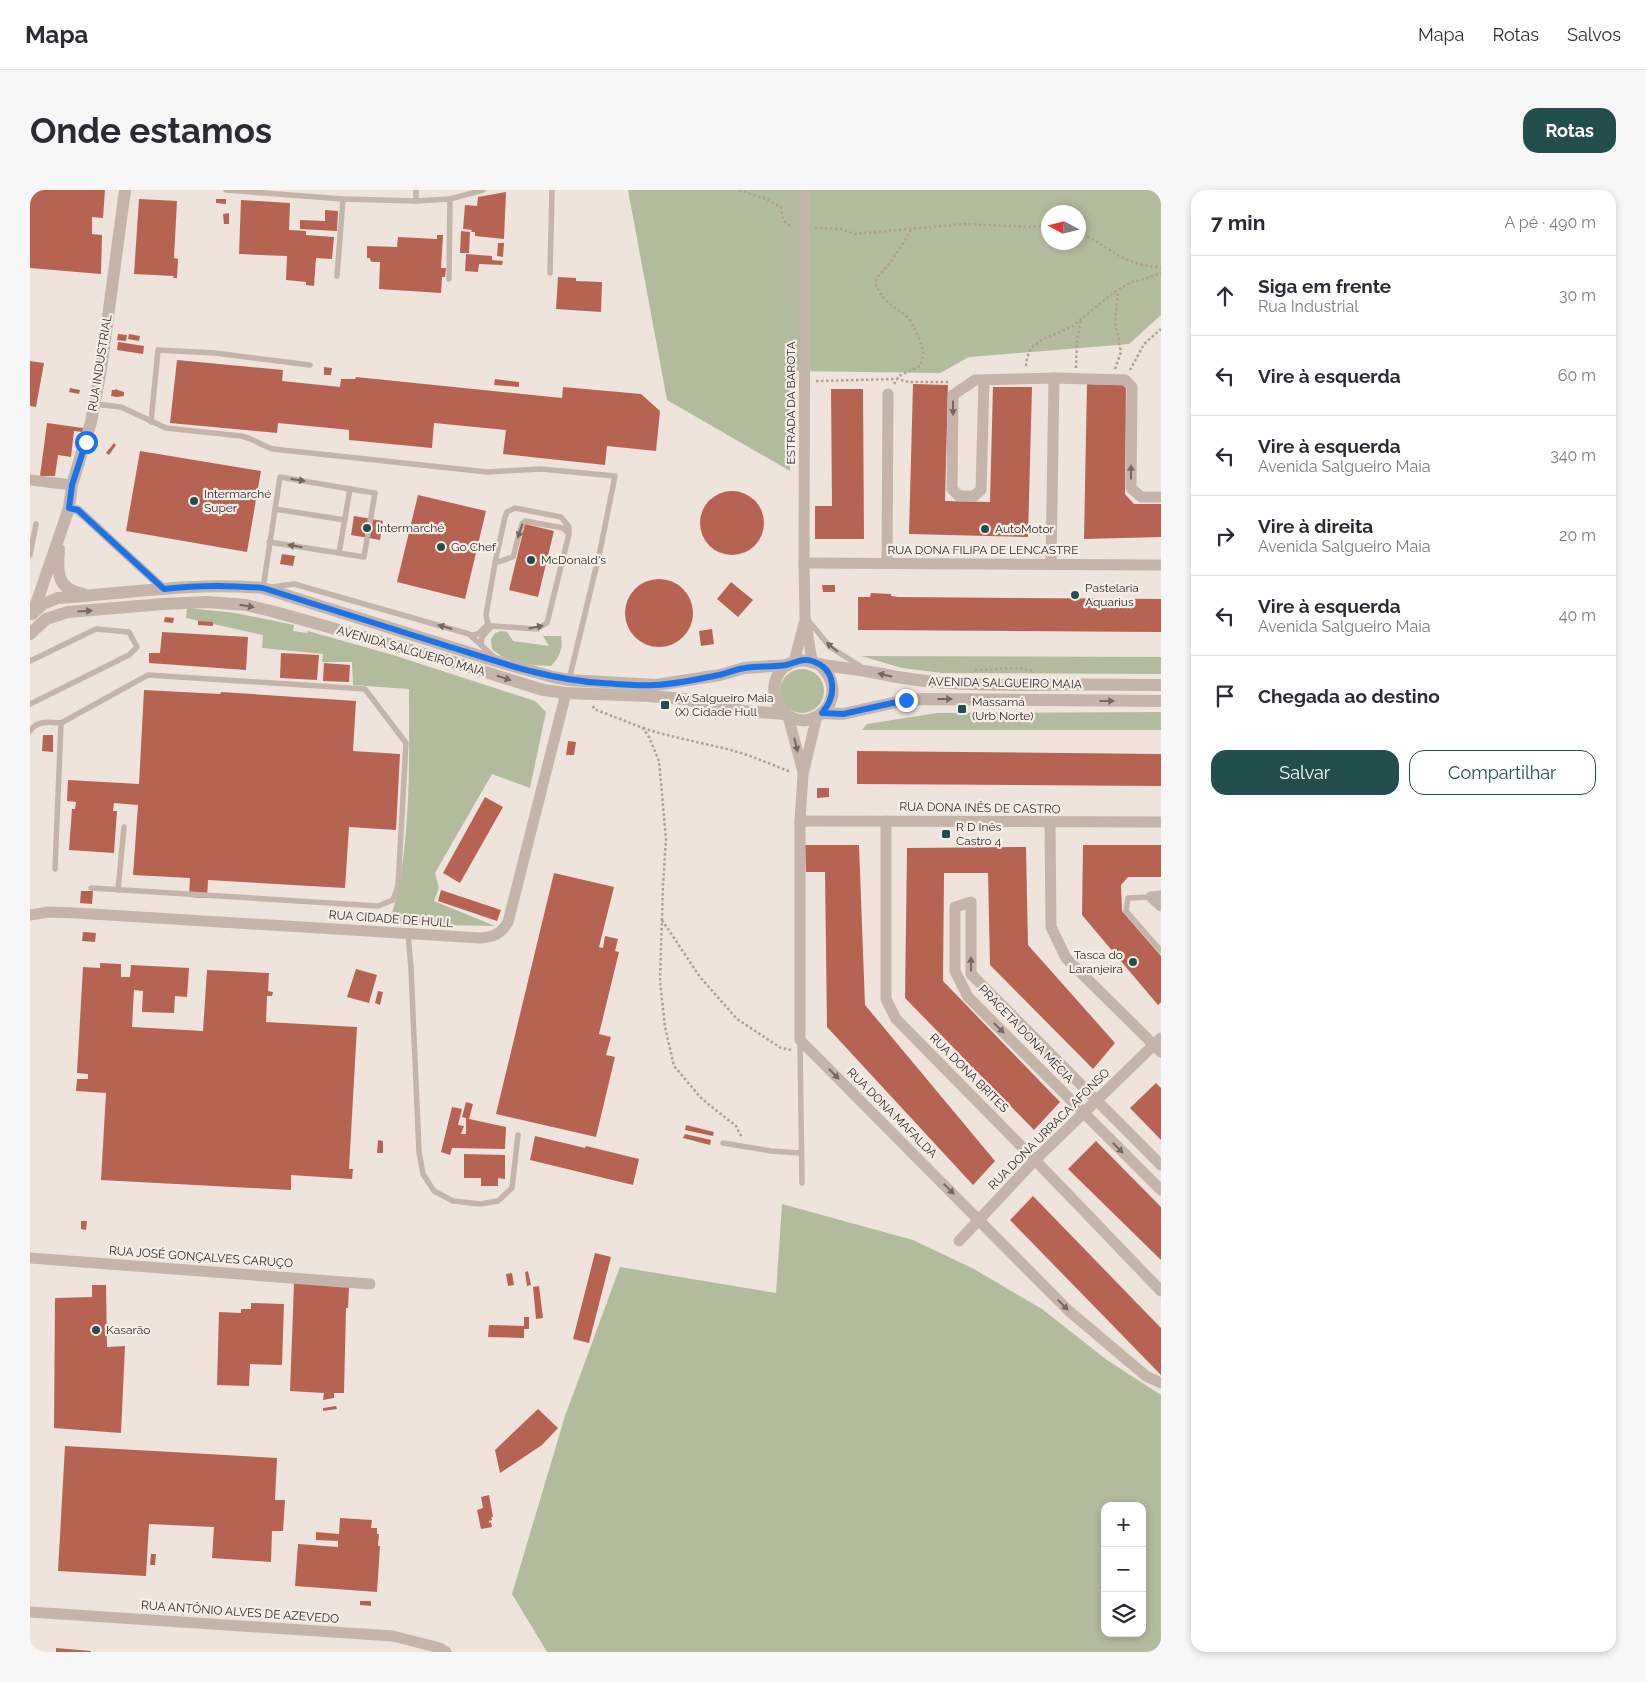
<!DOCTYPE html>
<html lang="pt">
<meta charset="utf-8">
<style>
:root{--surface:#fff;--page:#f7f7f7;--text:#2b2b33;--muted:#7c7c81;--line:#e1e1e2;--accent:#234e4e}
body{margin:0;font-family:Raleway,sans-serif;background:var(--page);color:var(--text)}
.controls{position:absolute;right:15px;bottom:15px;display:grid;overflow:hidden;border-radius:10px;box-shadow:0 2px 8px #0003}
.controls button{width:45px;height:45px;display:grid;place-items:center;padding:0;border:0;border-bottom:1px solid var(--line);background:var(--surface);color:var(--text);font:25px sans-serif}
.compass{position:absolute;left:1011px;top:15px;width:45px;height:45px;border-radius:50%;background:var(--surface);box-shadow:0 2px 8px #0003;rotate:277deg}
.stop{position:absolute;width:15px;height:15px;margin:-11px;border:4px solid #1a73e8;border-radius:50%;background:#fff}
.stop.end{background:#1a73e8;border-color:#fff;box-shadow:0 1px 5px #0008}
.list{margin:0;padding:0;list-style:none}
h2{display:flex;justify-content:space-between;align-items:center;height:65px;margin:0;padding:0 20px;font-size:21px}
h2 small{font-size:16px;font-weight:400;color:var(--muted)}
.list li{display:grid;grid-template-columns:32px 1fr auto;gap:15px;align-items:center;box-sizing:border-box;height:80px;padding:0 20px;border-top:1px solid var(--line)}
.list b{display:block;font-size:19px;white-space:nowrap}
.list p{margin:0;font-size:16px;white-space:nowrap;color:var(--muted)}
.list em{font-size:16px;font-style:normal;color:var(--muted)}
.actions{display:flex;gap:10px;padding:15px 20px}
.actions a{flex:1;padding:11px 0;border:1px solid var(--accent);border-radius:15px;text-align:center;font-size:18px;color:var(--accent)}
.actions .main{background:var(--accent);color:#fff}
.icon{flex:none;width:28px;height:28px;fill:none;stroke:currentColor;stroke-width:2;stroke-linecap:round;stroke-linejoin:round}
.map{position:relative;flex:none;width:1131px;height:1462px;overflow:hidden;border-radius:15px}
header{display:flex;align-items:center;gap:30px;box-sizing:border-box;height:70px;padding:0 25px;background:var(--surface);border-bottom:1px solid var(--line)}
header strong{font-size:24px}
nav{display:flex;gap:28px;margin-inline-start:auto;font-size:18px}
.intro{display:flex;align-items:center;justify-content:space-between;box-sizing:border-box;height:120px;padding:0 30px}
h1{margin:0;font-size:35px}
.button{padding:12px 22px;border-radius:15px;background:var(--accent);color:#fff;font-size:18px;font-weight:700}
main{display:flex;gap:30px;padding:0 30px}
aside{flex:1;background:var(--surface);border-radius:15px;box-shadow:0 2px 8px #0003}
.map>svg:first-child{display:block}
.green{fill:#b3bb9d;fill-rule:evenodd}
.building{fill:#b66352}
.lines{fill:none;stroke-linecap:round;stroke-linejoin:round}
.path{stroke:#b09e93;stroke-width:2.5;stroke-dasharray:2.5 2.5;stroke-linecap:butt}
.service{stroke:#c4b4a9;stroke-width:5.5}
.pedestrian{stroke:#c4b4a9;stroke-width:9}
.minor{stroke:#c4b4a9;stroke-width:11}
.tertiary{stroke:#c4b4a9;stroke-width:12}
.oneway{fill:#746862}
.route{stroke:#1a73e8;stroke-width:6}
.poi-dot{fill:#234e4e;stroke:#f6eee7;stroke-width:2}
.labels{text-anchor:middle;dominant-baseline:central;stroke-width:4.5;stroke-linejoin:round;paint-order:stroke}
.street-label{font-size:12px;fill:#332a28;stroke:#f6eee7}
.poi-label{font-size:12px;fill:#332a28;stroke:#f6eee7;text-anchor:start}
</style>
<header>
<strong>Mapa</strong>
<nav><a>Mapa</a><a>Rotas</a><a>Salvos</a></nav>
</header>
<div class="intro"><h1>Onde estamos</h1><a class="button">Rotas</a></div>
<main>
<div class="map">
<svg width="1131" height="1462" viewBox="0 0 1131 1462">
<rect width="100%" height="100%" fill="#eee4db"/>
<g class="green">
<path d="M598 0H1131V125L1099 154 939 167 910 183 759 181 760 281 637 210ZM1018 22H1048V52H1018Z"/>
<path d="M157 418 205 423 264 435 263 441 277 443 278 441 363 465 505 511 516 522 500 598 462 584 405 683 409 698 404 711 465 736 358 734C370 704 373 672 376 641 380 593 379 547 379 499L323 495 322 472H292L293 464 232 458 233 445 156 428Z"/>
<path d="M471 441 477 442 483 451 519 456 513 446H531C533 459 530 467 521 476 500 475 478 474 462 459L461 449 465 443Z"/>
<polygon points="831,466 1131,467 1131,484 912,483 872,478"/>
<circle cx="772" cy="501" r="22"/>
<polygon points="1131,522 1131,540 832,540 837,534 907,523"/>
<path d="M752 1014 883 1050 944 1079 1012 1119 1077 1170 1131 1205V1462H517L482 1404 535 1226 590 1077 746 1103ZM1075 1316H1112V1443H1075Z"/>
</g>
<g class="building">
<polygon points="0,0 75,0 73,28 62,27 62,44 72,45 71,84 0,78"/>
<polygon points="476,2 474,49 445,46 445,42 441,42 442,40 433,39 435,15 447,16 448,7"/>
<polygon points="109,9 147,11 144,68 148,69 147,88 143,88 144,86 104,84"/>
<polygon points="186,9 196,9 196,14 186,13"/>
<polygon points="211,10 260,13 259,40 276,41 276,45 304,47 302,69 286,68 284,96 276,95 276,92 256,90 257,66 209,64"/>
<polygon points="295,20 308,21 307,41 270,39 270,30 295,31"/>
<polygon points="199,23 199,34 194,34 193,24"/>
<polygon points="431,41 440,42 439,63 430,63"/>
<polygon points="407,45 413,45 411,78 416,78 415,87 412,87 411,103 349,99 350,72 342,72 340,70 340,68 337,68 337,56 367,57 368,47 407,49"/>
<polygon points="468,53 474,53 473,67 467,66"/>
<polygon points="436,64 462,66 462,70 473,71 472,75 449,74 448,82 435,81"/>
<polygon points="528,87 546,88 546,91 572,92 571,122 526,119"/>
<polygon points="88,144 97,145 96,151 87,150"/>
<polygon points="99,144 110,146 109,151 98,149"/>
<polygon points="88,152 114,156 113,164 87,160"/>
<polygon points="147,170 253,180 252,191 310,197 311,189 325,189 326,187 532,208 533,197 611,204 630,221 626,261 577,256 575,275 473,264 476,240 404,233 402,258 319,250 319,240 310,239 248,233 247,243 140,233"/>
<polygon points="0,171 14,173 6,217 0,216"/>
<polygon points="294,177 302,178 301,185 294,185"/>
<polygon points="465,189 489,192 489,197 464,195"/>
<polygon points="883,194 918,195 915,311 960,312 963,197 1002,197 998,347 879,344"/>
<polygon points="1057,194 1096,195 1095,304 1104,314 1131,314 1131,347 1054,349"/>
<polygon points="40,198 50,200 49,204 39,202"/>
<polygon points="85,199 94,202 94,206 87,207 81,206 82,200 85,200"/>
<polygon points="801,199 833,199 834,349 785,349 785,316 802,316"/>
<polygon points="17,233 53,238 53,242 44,241 41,267 28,265 25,286 10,286"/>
<polygon points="84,253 86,255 79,265 76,263"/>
<polygon points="110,261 231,281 217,362 96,341"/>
<circle cx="702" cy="333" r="32"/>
<polygon points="388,305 456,321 435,409 367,392"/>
<polygon points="324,326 353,331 350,350 321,345"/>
<polygon points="495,334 524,341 508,407 479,400"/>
<polygon points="252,364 265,366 263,376 250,374"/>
<circle cx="629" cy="423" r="34"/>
<polygon points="701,392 723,410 708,427 687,409"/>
<polygon points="792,395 805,395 805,402 793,402"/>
<polygon points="841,403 861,404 861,406 868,407 1131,409 1131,442 828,440 828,407 840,407"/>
<polygon points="135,427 144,428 143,433 134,432"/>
<polygon points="168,431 183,432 183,436 168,435"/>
<polygon points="682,439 684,454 671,456 669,441"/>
<polygon points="132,442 218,447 216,480 119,473 119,463 130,463"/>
<polygon points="251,463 289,465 287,490 250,488"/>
<polygon points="294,473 320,475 319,492 293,491"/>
<polygon points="114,500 190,504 191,502 326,511 323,561 370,564 366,640 319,637 315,698 178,690 177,708 159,707 160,688 103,685 108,615 84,613 83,621 87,621 84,663 39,660 42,619 45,619 46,612 37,611 38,590 109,594"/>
<polygon points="13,545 23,545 23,562 12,561"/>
<polygon points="538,551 546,552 544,565 536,565"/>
<polygon points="827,561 1131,564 1131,596 827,594"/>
<polygon points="787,598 799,598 799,607 787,608"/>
<polygon points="455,607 473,617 430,693 413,683"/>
<polygon points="775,655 829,655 835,815 965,971 943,995 797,837 795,682 776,682"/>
<polygon points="1053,655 1131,655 1131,687 1098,687 1091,695 1092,721 1131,766 1131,812 1128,815 1052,725"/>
<polygon points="996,657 998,755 1085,853 1063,879 960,775 958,683 914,683 913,791 1030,912 1004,940 875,808 877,658"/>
<polygon points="524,683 584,697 569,757 573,758 575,746 588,749 585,761 589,762 569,844 581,847 576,865 585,867 566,947 466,924"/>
<polygon points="411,700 471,720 467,731 408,711"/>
<polygon points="51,701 63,701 62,714 50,713"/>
<polygon points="53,742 66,743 65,752 52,751"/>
<polygon points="70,773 91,774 91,787 100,787 101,775 159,778 157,807 145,806 144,823 112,822 113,801 104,800 102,837 173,841 177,780 239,783 238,801 243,802 242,806 237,806 236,832 327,837 319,979 323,979 322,989 261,985 261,1000 71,990 76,903 46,901 47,889 58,889 58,884 47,883 53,777 70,778"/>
<polygon points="326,779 347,785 339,813 317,807"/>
<polygon points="348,801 353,802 350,815 345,813"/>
<polygon points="1126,893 1131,898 1131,950 1100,918"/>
<polygon points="436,912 443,914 439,929 476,937 475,959 422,958 420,965 411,962 422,917 432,919 428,935 434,936 431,944 436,944 436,928 432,927"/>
<polygon points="656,935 684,942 683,946 655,940"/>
<polygon points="655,944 681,950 680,955 653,948"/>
<polygon points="505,946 555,958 556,956 609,969 603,995 500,970"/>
<polygon points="348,950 353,951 353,963 347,963"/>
<polygon points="1066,951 1131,1017 1131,1070 1038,979"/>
<polygon points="434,964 475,965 475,989 468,988 468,996 451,996 451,988 434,988"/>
<polygon points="1003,1006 1131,1138 1131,1185 980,1030"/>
<polygon points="51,1031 57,1031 56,1040 51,1039"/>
<polygon points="565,1063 581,1067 559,1153 543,1149"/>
<polygon points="498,1081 501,1095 497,1096 495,1082"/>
<polygon points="482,1083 484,1095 478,1096 476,1084"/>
<polygon points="264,1093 319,1097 318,1118 316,1118 314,1203 304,1203 304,1208 293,1210 294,1203 260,1201"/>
<polygon points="62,1095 76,1095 77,1157 95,1156 91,1243 24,1238 25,1108 62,1107"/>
<polygon points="509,1096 513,1128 506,1129 503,1097"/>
<polygon points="221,1113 254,1114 252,1175 220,1174 219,1196 187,1195 189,1122 211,1123 211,1119 221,1119"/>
<polygon points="494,1127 499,1127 499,1139 494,1139 494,1148 458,1147 459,1135 494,1136"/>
<polygon points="306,1216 307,1219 293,1221 293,1218"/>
<polygon points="508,1219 528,1238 512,1255 470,1283 465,1260"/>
<polygon points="35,1256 247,1268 245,1310 255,1310 253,1341 242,1341 241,1372 182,1368 184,1337 119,1334 116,1386 28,1381"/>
<polygon points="459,1305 463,1327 461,1327 462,1330 459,1331 459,1333 461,1332 462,1337 451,1339 447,1320 453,1318 451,1307"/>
<polygon points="310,1328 342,1330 341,1338 347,1338 347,1344 349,1344 348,1356 350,1356 347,1402 265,1396 268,1354 308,1357 308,1351 286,1350 286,1342 309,1344"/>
<polygon points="121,1364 126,1364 125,1375 120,1375"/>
<polygon points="330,1411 341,1411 341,1416 330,1415"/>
<polygon points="26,1458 61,1461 61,1462 26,1462"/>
</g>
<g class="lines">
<g class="path">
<polyline points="709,0 736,9 751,17 753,30 762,38"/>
<polyline points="785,38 811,39 824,44 934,34 1001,37 1018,35"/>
<path d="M1048 43C1063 48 1073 56 1086 64 1099 72 1116 77 1131 77"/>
<polyline points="996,176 997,168 1001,158 1012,150 1043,136 1083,103 1101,92 1114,89 1131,83"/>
<polyline points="1046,178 1047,148 1051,131"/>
<polyline points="1085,179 1091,162 1085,132 1088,101"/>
<polyline points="1100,180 1114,154 1131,139"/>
<polyline points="786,191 867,189 879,192 920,192"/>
<path d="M864 194 869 186 890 176C891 172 893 168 893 164 893 157 884 133 878 128 863 114 856 116 846 95L847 88 863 69 881 40"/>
<polyline points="945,480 988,478 1005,481"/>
<polyline points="563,516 564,519 613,538 619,547 629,571 636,649 633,695 630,791 635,837 644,876 672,909 706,936 712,948"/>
<path d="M613 538C636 546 664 551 688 557 714 562 737 573 761 582"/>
<polyline points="632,730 670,787 707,829 751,858 761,860"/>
</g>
<g class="service">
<polyline points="196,0 313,9 386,11 420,9 453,0"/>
<polyline points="386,11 386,0"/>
<polyline points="520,83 522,0"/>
<polyline points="307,86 313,9"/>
<polyline points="419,89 420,9"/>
<path d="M65 214 91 217 136 238 211 246C223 248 232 256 243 259L457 282 511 279 585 286 570 361 539 490"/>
<polyline points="121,232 128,160 185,163 280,175"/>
<polyline points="245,319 315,330"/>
<polyline points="309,363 334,367 345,303 320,299"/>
<polyline points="0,365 6,334"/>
<polyline points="465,373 475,327 477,322 485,318 531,327 539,337 539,344"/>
<polyline points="242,397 264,394 439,444 464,467"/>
<polyline points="233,398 250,287 320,299 309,363 239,352"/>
<polyline points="778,430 800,457 830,476"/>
<polyline points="441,445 448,444 458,434 456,425 465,373 483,367 492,334 495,331 533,338 539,344 517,433 507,439 462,436 452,447 451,454"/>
<polyline points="0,471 66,439 99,442 107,457 99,465 0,514"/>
<polyline points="31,533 118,485 335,499 376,553 368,696 363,710 348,716 61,698"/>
<path d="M0 541C7 530 19 532 31 533L25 679"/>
<polyline points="88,700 94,637"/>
<polyline points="1121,707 1098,708 1096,721 1131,761"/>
<polyline points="378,743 381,778 389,962 393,984 404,1001 423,1011 450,1014 468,1011 482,998 488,945"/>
<polyline points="770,852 772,993"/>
<polyline points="693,953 741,961 771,963"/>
</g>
<polyline class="pedestrian" points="39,318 48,320 134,399"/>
<g class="minor">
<polyline points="775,0 774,373 775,427 782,471"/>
<polyline points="954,190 951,300 944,306 929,306 922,299 923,205 945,190 1024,188 1095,190 1102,197 1101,298 1111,307 1131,307"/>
<polyline points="0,290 42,295"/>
<polyline points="774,373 1131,375"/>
<polyline points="857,373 858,204"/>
<polyline points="1021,374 1024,188"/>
<polyline points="764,472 774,433"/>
<polyline points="758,526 773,582"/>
<polyline points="787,526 773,584 770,631 770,850 1039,1121 1116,1186 1131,1193"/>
<polyline points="770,631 1131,632"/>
<polyline points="856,631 856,809 866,829 1005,970 1131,1101"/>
<polyline points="1020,632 1021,737 1036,768 1131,862"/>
<polyline points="1131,706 1121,707 1131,716"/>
<path d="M0 725 18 722 46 723 450 748C464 747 471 744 478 732L536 503"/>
<polyline points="1131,975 941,784 941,712 925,717 925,781 938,807 1131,1000"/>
<polyline points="929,1051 1005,970 1131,848"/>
<polyline points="0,1068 340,1094"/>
<polyline points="0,1422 363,1446 410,1458 416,1462"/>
</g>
<g class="tertiary">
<path d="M29 359C27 381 26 399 53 404"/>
<polyline points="3,423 39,318 42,295 61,232 71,179 95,0"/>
<path d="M2 424 13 414 28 408C97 403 165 392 233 398L469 472 523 487 539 490 626 495 690 485 714 478 758 475"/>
<polyline points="0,444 16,429 38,422 133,414 177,412 216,415 245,422 420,471 513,500 536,503 619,506 654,509 713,521 756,524"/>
<path d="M790 475C823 505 784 546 756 524 738 510 741 480 763 472 775 468 782 473 793 475 813 478 832 480 852 484 902 495 952 495 1003 495 1045 494 1088 495 1131 495"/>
<polyline points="792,523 813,524 876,510 892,509 1131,511"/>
</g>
</g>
<defs><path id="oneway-solid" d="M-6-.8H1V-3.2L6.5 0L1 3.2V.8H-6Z" transform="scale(1.25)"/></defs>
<g class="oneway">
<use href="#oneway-solid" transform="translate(923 218) rotate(90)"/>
<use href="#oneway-solid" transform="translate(1101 282) rotate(-90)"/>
<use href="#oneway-solid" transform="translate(268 290) rotate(9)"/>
<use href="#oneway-solid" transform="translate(490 341) rotate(109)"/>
<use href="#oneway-solid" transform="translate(265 356) rotate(-171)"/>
<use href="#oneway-solid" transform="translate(217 416) rotate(10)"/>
<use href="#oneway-solid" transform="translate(55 421) rotate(-4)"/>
<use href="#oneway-solid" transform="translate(415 437) rotate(-164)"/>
<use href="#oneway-solid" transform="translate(506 437) rotate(-11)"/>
<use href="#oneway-solid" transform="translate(802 457) rotate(-140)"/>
<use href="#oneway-solid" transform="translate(855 485) rotate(-167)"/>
<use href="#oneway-solid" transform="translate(474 488) rotate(17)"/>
<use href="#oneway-solid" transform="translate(915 509)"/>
<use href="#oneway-solid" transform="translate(1077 511)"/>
<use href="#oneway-solid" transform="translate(766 555) rotate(76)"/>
<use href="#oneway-solid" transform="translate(941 774) rotate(-91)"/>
<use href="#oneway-solid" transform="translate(969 838) rotate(45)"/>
<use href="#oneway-solid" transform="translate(804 884) rotate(45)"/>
<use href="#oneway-solid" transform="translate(1088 958) rotate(45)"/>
<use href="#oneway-solid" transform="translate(919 999) rotate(45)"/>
<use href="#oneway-solid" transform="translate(1033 1115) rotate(45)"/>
</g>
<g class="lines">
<path class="route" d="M56 252 42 295 39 318 48 320 134 399C167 395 199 395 233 398 293 417 354 436 414 455 466 471 518 490 572 493 590 494 608 496 625 495 646 494 669 489 689 485 698 483 706 479 715 478 728 476 743 477 756 475 765 473 772 468 782 471 807 479 807 506 792 523L813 524 876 510"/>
</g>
<g class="poi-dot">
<circle cx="164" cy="311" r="5"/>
<circle cx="337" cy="338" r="5"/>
<circle cx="955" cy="339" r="5"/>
<circle cx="411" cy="357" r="5"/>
<circle cx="501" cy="370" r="5"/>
<circle cx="1045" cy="405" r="5"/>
<rect x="630" y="510" width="10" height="10" rx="2.5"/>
<rect x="927" y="514" width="10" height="10" rx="2.5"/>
<rect x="911" y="639" width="10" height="10" rx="2.5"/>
<circle cx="1103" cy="772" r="5"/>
<circle cx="66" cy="1140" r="5"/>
</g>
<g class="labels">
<g class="street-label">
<text transform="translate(70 173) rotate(-81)">RUA INDUSTRIAL</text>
<text transform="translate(761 213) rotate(-90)">ESTRADA DA BAROTA</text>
<text x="953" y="360">RUA DONA FILIPA DE LENCASTRE</text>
<text transform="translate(381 461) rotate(16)">AVENIDA SALGUEIRO MAIA</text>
<text transform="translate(975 493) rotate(1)">AVENIDA SALGUEIRO MAIA</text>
<text transform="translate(950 618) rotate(1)">RUA DONA INÊS DE CASTRO</text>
<text transform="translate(361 729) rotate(4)">RUA CIDADE DE HULL</text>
<text transform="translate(996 844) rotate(46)">PRACETA DONA MÉCIA</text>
<text transform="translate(939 883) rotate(45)">RUA DONA BRITES</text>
<text transform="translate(862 923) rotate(45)">RUA DONA MAFALDA</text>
<text transform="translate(1019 939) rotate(-45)">RUA DONA URRACA AFONSO</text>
<text transform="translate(171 1067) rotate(4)">RUA JOSÉ GONÇALVES CARUÇO</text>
<text transform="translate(210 1422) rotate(4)">RUA ANTÔNIO ALVES DE AZEVEDO</text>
</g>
<g class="poi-label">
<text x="174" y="304">Intermarché<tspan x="174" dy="14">Super</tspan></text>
<text x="347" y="338">Intermarché</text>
<text x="965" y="339">AutoMotor</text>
<text x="421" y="357">Go Chef</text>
<text x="511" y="370">McDonald's</text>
<text x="1055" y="398">Pastelaria<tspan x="1055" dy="14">Aquarius</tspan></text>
<text x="645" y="508">Av Salgueiro Maia<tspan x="645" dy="14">(X) Cidade Hull</tspan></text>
<text x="942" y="512">Massamá<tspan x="942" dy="14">(Urb Norte)</tspan></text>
<text x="926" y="637">R D Inês<tspan x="926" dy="14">Castro 4</tspan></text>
<text x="1093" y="765" text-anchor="end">Tasca do<tspan x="1093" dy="14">Laranjeira</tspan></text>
<text x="76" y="1140">Kasarão</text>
</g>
</g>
</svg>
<div class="controls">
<button>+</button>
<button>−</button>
<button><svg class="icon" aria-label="layers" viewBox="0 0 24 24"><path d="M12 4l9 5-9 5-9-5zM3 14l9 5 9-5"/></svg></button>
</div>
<svg class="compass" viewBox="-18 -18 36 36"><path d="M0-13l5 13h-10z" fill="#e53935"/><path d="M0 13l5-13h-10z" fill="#7c7c81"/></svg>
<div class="stop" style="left:56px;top:252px"></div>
<div class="stop end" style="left:876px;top:510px"></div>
</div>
<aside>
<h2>7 min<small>A pé · 490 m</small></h2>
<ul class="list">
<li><svg class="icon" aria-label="ahead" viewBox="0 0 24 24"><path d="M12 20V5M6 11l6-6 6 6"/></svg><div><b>Siga em frente</b><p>Rua Industrial</p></div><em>30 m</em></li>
<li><svg class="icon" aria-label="left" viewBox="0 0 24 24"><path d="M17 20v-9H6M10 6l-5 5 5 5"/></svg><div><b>Vire à esquerda</b></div><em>60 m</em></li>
<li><svg class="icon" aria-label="left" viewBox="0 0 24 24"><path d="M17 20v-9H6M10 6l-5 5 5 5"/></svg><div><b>Vire à esquerda</b><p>Avenida Salgueiro Maia</p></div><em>340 m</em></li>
<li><svg class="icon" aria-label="right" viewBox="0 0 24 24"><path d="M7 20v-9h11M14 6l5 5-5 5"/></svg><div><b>Vire à direita</b><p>Avenida Salgueiro Maia</p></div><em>20 m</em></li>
<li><svg class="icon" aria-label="left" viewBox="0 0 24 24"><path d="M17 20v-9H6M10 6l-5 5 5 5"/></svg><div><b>Vire à esquerda</b><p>Avenida Salgueiro Maia</p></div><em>40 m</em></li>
<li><svg class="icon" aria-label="arrive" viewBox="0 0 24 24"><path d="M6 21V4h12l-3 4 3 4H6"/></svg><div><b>Chegada ao destino</b></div></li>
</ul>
<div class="actions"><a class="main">Salvar</a><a>Compartilhar</a></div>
</aside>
</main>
